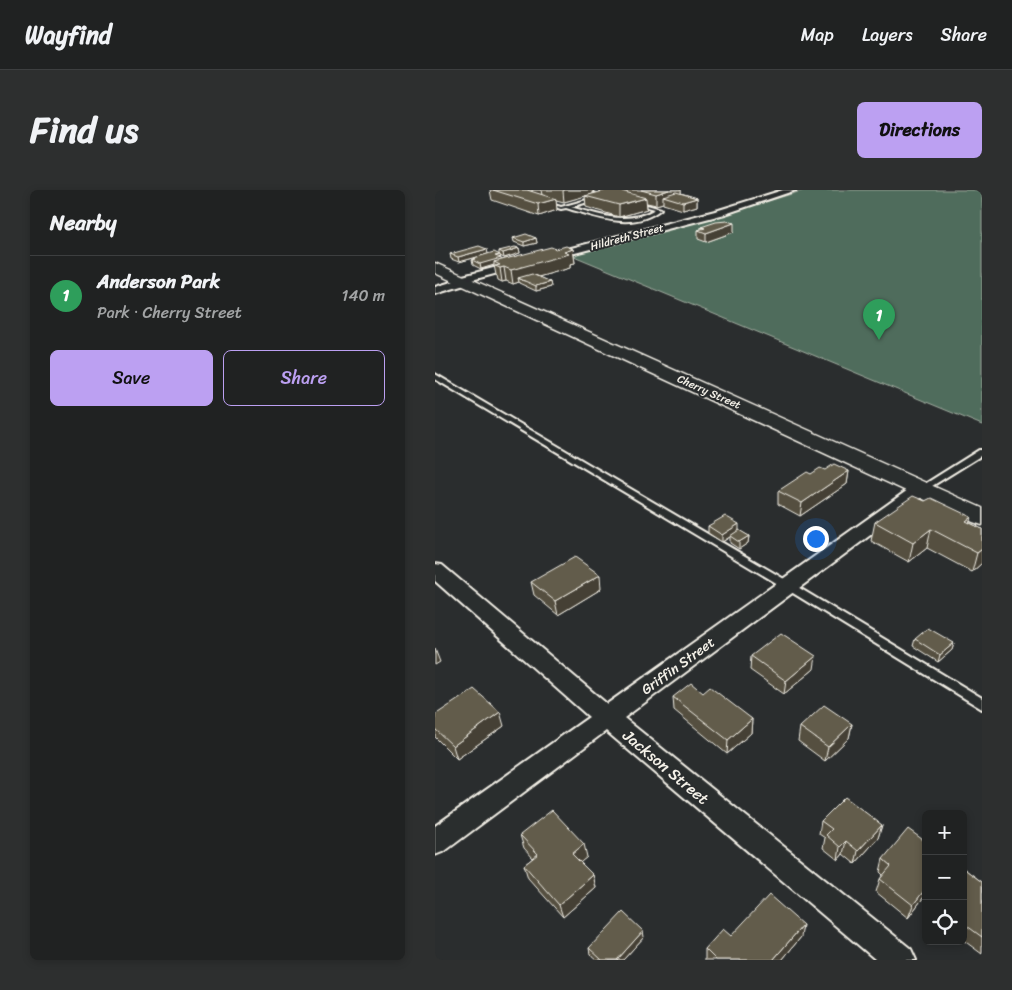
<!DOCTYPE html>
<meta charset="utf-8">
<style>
:root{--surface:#202222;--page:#2d2f2f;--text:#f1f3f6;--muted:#a2a4a5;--line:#3d3f40;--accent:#bca0f2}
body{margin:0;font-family:Sriracha,sans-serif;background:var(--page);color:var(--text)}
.controls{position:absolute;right:15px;bottom:15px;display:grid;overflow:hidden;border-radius:8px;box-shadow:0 2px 8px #0003}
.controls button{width:45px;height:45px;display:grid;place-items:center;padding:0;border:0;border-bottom:1px solid var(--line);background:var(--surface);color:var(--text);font:25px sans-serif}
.you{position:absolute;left:380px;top:348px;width:18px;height:18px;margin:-12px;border:4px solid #fff;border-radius:50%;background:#1a73e8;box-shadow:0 0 0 8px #1a73e833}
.badge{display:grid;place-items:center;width:32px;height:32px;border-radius:50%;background:var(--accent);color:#fff;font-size:16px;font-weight:700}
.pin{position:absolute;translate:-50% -41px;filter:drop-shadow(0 1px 2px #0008)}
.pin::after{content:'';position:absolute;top:26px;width:18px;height:15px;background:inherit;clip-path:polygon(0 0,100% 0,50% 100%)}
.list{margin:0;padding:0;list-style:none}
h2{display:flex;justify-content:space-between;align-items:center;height:65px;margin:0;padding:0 20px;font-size:21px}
h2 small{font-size:16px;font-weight:400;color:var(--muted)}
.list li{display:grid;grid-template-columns:32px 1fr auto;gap:15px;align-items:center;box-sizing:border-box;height:80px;padding:0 20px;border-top:1px solid var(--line)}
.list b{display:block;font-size:19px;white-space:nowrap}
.list p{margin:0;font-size:16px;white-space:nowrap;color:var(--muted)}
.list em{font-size:16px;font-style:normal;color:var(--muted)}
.actions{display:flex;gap:10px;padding:15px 20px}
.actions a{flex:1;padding:11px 0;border:1px solid var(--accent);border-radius:8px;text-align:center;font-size:18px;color:var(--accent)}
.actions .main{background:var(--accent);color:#111}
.icon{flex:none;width:28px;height:28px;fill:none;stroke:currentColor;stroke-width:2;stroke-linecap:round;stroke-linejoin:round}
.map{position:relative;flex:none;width:547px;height:770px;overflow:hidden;border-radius:8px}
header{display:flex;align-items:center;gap:30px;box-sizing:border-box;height:70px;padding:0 25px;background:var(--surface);border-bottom:1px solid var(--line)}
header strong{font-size:24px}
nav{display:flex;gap:28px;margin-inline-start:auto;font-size:18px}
.intro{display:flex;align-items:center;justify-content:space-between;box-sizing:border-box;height:120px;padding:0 30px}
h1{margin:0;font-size:35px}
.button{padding:12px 22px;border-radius:8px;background:var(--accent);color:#111;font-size:18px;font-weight:700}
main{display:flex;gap:30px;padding:0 30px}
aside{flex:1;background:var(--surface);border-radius:8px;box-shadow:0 2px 8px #0003}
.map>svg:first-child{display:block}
.green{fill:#506c5b;stroke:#a2aea2}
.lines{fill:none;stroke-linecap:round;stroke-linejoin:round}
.lane-casing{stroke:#f4f1e8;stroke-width:4}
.street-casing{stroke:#f4f1e8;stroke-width:4}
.secondary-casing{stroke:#f4f1e8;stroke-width:3}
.lane{fill:#2a2d2e;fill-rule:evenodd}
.street{fill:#2a2d2e;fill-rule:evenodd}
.secondary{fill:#2a2d2e;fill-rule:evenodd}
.wall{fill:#544f40;stroke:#f4f1e8}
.shaded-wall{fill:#454034;stroke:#f4f1e8}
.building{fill:#625c4b;stroke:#f4f1e8}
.labels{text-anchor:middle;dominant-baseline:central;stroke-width:4;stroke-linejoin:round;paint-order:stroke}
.far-street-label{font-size:11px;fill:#f4f1e8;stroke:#2a2d2e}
.street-label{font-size:14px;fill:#f4f1e8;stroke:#2a2d2e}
.near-street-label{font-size:16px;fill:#f4f1e8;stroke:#2a2d2e}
</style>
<header>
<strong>Wayfind</strong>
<nav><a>Map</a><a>Layers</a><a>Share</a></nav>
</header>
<div class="intro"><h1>Find us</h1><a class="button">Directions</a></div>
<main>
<aside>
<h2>Nearby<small></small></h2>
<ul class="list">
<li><span class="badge" style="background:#2e9e5b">1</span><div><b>Anderson Park</b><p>Park · Cherry Street</p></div><em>140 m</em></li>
</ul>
<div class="actions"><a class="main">Save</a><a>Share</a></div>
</aside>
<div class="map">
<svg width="547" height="770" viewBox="0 0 547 770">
<rect width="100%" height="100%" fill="#2a2d2e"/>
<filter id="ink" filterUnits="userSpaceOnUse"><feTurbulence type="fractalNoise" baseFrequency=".02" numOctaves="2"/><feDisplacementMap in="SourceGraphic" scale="10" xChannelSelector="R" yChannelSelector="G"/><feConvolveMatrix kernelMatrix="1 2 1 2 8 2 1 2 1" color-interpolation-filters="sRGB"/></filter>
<g filter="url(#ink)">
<polygon class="green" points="370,0 547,0 547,235 134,64 270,30"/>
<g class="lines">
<defs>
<g id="lane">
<path d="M155 0H162L177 5 136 17C164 25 193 36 220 19L198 13V11L226 19C198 42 162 27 131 18L126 19 107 13 109 12 126 17 170 5Z"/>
<polygon points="0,184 356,393 547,508 547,519 348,397 0,189"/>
<polygon points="544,260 547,260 547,265 489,301 486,302 482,299"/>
</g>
<g id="street">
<polygon points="348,0 361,0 290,24 113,70 108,67 109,65 284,20"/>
<polygon points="85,71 89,72 90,74 89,76 37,90 36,93 0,104 0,97 23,90 24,87"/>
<polygon points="486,294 492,295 495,299 492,303 189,528 476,759 481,770 441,770 171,541 10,661 0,665 0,636 154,527 0,391 0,374 7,375 172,514 480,295"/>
</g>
<polygon id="secondary" points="0,73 547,318 547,335 538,332 0,83"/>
</defs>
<use href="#lane" class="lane-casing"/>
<use href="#street" class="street-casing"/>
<use href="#secondary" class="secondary-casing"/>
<use href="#lane" class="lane"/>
<use href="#street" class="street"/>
<use href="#secondary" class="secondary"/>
</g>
<g class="wall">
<polygon points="55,0 158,0 158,4 168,1 164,0 246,0 246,3 262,8 262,16 248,20 228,14 228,13 221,15 212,13 212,19 184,27 151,17 150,6 129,12 121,10 122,20 104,26 57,10"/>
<polygon points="266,37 299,42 271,52 263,49 263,40 266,39"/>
<polygon points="78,48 101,48 102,53 89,56 79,52"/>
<polygon points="84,58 85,63 69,68 65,66 66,70 121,59 138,59 140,73 135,74 135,78 103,87 115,92 116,97 101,101 84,93 84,92 78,94 71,91 67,92 63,90 62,86 61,85 59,75 46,79 38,75 37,70 39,70 39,68 64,65 64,61"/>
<polygon points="15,64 53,64 24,72 16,69"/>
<polygon points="414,281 412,294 365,326 343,314 343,301 376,284"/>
<polygon points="440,332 535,333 547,339 547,373 537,382 492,358 474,372 436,351"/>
<polygon points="273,336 304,341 314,346 313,353 304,359 295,353 295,347 287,352 273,343"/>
<polygon points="96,392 166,399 123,425 99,405"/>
<polygon points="480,449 519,453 517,460 503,472 478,456"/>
<polygon points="316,466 379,479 349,504 315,480"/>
<polygon points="268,503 317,529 316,543 292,564 239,520 238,507"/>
<polygon points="0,525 69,536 22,569 0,547"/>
<polygon points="417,534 414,548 390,571 363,551 365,537"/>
<polygon points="386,631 447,635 443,648 420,674 408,664 403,670 388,658 390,648 384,644"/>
<polygon points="85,645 152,667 145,672 158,685 161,698 128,727 93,688 89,675 98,668 89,658"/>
<polygon points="448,669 491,704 473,728 441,702 445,689 448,685 445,682"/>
<polygon points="528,678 547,692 547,764 528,750"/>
<polygon points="296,746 366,747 347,770 270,770 270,759"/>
<polygon points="209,747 188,770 162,770 155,764 154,758"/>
</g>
<g class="shaded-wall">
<polygon points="97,0 106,0 107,5 98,8"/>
<polygon points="130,0 158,0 158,4 129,12 128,1"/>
<polygon points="234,0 246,0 246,8 228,6 228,13 221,15 221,4"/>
<polygon points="211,8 212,19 184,27 184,15"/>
<polygon points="262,8 262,16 248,20 248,12"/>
<polygon points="121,9 122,20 104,26 103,14"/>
<polygon points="299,33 299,42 271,52 271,43"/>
<polygon points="101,48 102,53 89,56 89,52"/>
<polygon points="84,58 85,63 69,68 68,63"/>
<polygon points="52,59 53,64 24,72 23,67"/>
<polygon points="138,59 140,73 135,74 135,78 89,91 83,88 84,92 78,94 76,80"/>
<polygon points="65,65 67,73 59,72 59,75 46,79 45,74 60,66"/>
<polygon points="69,77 71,91 67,92 65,78"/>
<polygon points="115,92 116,97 101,101 101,96"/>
<polygon points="414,281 412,294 365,326 367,313"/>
<polygon points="536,327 531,346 531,331"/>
<polygon points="304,334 304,341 287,352 287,345"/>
<polygon points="496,339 492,358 474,372 478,353"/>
<polygon points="314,346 313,353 304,359 304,352"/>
<polygon points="547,359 547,373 537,382 542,363"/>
<polygon points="165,385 166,399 123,425 120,411"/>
<polygon points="519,453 517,460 503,472 505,465"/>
<polygon points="0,459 5,472 0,475"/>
<polygon points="381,466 379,479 349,504 351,491"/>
<polygon points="65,522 69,536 22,569 18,556"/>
<polygon points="317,529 316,543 292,564 293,550"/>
<polygon points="417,534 414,548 390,571 393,557"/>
<polygon points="447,635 443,648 420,674 423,661"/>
<polygon points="411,651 408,664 403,670 405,657"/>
<polygon points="149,654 152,667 140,677 137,664"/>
<polygon points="158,685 161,698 128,727 124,715"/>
<polygon points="491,698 491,704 473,728 478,715"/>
<polygon points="368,735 366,747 347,770 338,770"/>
<polygon points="208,741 209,747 188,770 182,770"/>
</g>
<g class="building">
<polygon points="58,0 92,0 121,9 103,14"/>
<polygon points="172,0 183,0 211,8 184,15 150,6"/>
<polygon points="206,0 234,0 221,4"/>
<polygon points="241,2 262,8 248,12 228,6"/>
<polygon points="292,31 299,33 271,43 263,40 270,38 266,37 281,32"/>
<polygon points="91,44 101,48 89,52 78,48"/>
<polygon points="44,56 52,59 23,67 15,64"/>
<polygon points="131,56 138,59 129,62 134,64 76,80 69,77 65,78 60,76 65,75 59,72 116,57 121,59"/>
<polygon points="80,57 84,58 68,63 64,61"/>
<polygon points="59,62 65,65 60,66 66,68 45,74 37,70 41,69 39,68"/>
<polygon points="97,84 115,92 101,96 83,88"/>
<polygon points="399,274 414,281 367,313 343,301 372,282 376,284 385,278 390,280"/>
<polygon points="478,306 490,311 496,308 536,327 531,331 547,339 547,359 542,363 496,339 478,353 440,332"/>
<polygon points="290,326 304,334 287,345 273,336"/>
<polygon points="304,340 314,346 304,352 295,346"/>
<polygon points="140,367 165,385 120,411 96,392"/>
<polygon points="493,438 519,453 505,465 480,449"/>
<polygon points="346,443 381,466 351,491 316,466"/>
<polygon points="256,493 268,503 275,497 317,529 293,550 238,507"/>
<polygon points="39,499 65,522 18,556 0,539 0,525"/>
<polygon points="389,515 417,534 393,557 365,537"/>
<polygon points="410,607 447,635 423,661 411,651 405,657 391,645 397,639 386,631"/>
<polygon points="117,620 149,654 137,664 158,685 124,715 89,675 103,664 85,645"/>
<polygon points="473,639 491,652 491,698 478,715 445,689 456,676 448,669"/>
<polygon points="528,678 547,692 547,747 528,733"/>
<polygon points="334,705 368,735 338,770 281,770 270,759 288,739 296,746"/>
<polygon points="188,722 208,741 182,770 167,770 154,758"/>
</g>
</g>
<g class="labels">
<g class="far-street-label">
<text transform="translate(192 47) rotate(-15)">Hildreth Street</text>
<text transform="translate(274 202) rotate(24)">Cherry Street</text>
</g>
<g class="street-label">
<text transform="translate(243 476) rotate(-36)">Griffin Street</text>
</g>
<g class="near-street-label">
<text transform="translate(231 577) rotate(40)">Jackson Street</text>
</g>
</g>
</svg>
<div class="controls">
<button>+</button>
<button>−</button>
<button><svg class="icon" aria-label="locate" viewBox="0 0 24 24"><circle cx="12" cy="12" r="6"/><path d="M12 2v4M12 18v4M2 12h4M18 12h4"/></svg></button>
</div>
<div class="you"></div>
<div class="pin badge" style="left:444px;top:150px;background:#2e9e5b">1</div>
</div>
</main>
